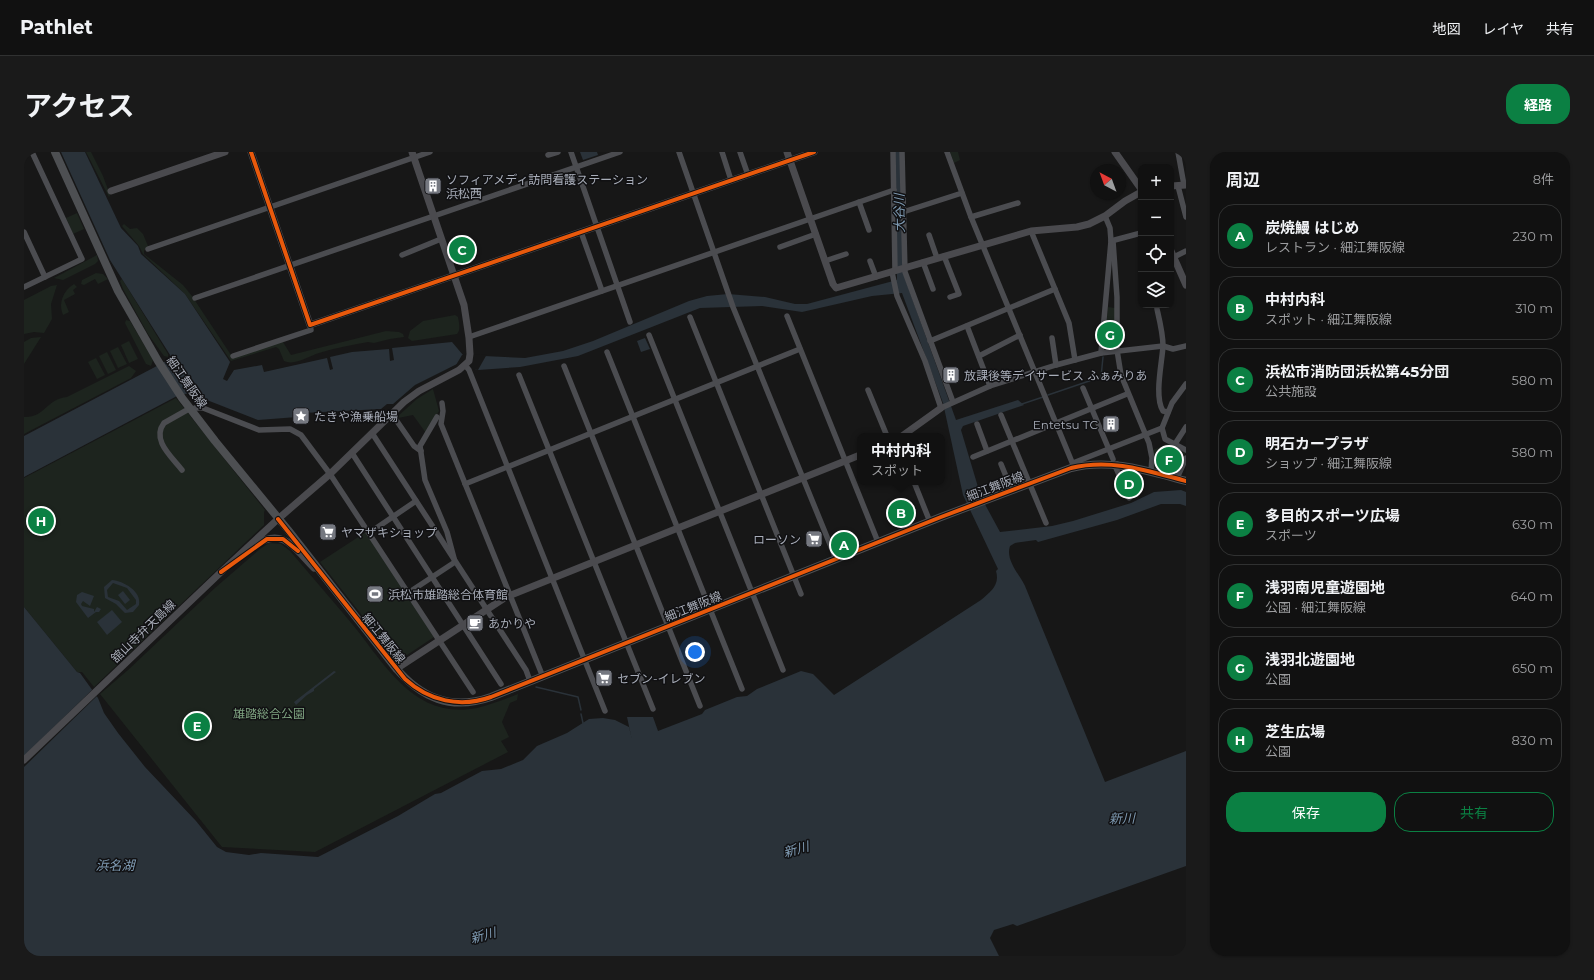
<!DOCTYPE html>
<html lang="ja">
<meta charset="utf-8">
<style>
:root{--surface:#111;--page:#1a1a1a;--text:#f1f3f6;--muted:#9c9d9f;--line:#303131;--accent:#0b8043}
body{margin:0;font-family:Montserrat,"Noto Sans JP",sans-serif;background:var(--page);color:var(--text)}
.controls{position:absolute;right:12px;top:12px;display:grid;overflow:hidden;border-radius:8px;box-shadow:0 1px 3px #0004}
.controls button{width:36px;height:36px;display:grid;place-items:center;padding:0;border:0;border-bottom:1px solid var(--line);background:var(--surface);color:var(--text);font:20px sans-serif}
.compass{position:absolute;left:1066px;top:12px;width:36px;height:36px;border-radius:50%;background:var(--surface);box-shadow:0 1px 3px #0004;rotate:319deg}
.you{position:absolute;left:671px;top:500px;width:14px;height:14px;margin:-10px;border:3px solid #fff;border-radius:50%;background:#1a73e8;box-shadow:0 0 0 6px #1a73e833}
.badge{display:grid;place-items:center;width:26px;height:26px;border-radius:50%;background:var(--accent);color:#fff;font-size:13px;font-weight:700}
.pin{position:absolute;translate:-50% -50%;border:2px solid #fff;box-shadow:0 1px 4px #0006}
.popup{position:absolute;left:833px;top:281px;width:88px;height:52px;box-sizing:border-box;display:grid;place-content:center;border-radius:8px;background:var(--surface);filter:drop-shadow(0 1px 3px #0005);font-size:13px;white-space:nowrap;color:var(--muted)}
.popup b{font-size:15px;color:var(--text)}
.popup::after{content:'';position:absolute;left:50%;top:100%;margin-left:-8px;border:8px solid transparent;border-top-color:var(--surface)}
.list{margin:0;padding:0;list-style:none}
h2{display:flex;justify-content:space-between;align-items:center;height:52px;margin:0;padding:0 16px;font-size:17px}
h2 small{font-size:13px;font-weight:400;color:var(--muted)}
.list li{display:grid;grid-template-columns:26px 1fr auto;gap:12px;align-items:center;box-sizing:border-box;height:64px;margin:0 8px 8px;padding:0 8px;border:1px solid var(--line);border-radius:16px}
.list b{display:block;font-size:15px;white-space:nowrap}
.list p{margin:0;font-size:13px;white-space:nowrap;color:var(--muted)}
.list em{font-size:13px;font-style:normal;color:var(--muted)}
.actions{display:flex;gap:8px;padding:12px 16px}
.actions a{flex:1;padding:9px 0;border:1px solid var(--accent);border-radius:16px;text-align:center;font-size:14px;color:var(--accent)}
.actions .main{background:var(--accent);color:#fff}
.icon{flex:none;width:22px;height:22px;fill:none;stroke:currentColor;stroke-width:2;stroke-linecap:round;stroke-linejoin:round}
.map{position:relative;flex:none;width:1162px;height:804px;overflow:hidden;border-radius:16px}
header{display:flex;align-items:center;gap:24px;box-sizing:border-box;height:56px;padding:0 20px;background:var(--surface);border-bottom:1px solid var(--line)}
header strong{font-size:19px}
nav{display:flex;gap:22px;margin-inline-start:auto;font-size:14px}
.intro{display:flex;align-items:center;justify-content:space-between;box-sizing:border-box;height:96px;padding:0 24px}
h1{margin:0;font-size:28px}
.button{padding:10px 18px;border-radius:16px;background:var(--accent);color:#fff;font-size:14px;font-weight:700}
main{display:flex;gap:24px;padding:0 24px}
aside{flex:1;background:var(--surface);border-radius:16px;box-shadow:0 1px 3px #0004}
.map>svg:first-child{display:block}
.green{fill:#1d241e}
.water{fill:#2a3239;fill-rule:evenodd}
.pier{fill:#171717}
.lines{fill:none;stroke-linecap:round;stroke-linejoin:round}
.stream{stroke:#2a3239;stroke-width:1.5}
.street{stroke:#4b4c50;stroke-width:5.5}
.secondary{stroke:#4a4a4e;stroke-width:7}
.primary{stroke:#4d4f52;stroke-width:8}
.cycleway-casing{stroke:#111113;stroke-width:6}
.cycleway{stroke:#e8590c;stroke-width:4}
.labels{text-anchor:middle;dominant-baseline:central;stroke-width:3;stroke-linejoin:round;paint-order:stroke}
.poi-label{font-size:12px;fill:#a8adb8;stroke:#111113;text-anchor:start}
.street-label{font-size:12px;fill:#a8adb8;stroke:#111113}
.park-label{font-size:12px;fill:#7fa381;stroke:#111113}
.water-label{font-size:13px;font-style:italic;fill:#7f9bb3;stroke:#111113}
</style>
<header>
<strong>Pathlet</strong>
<nav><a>地図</a><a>レイヤ</a><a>共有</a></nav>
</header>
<div class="intro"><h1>アクセス</h1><a class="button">経路</a></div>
<main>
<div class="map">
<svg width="1162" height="804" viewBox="0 0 1162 804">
<rect width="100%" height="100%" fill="#171717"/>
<g class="green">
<polygon points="62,0 67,0 79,24 86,43 85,45"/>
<polygon points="926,0 934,0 936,8 930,11"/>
<polygon points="53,61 60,77 49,82 42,66"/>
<path d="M100 72 106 77 113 76 119 82 124 94 120 99V102L159 133 168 144 207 203 259 190 267 203 362 179 375 180 379 182 380 185 366 187 350 191 344 190C328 193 311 196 295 201 285 204 271 214 260 209L255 197 252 195 207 209 161 142 119 102 115 94 98 74Z"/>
<polygon points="73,103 74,109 71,112 39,128 30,126"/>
<polygon points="72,121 79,122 84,127 74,132 71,127 60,133 57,132 58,128"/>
<polygon points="98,127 144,202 144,205 140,204 124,182 99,137 96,129"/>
<path d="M50 132 53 135 49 138 51 142 40 148 45 160 39 163C34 151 39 139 50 132Z"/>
<polygon points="33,133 27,152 28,167 20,181 10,180 0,182 0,148 27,134"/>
<polygon points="1084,155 1091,156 1091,194 1090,196 1082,197 1080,196"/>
<path d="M431 163 434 165C435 171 437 178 433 182L388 189 384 186 386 179 399 169Z"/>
<polygon points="102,168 106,169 129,208 127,214 122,212 101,171"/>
<polygon points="17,185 0,212 0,190 7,186"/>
<polygon points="105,189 114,207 105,211 97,193"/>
<polygon points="94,195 103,212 94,216 86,199"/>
<polygon points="83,200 92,218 84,222 75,204"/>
<polygon points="72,206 81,223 73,227 64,210"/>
<path d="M105 214 112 219 107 226 0 282V265C21 266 22 247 43 245Z"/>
<polygon points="409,237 415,259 402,281 389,263 374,266 373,265 393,247"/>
<polygon points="152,246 241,358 240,360 240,373 70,535 58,520 53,520 0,455 0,326"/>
<polygon points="1145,291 1162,300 1153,322 1130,316 1129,298"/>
<polygon points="342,380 410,485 377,507 370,504 296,410"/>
<path d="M245 391 257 392 266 399C288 425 311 451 333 478 364 518 394 568 453 556 467 553 481 547 494 542L493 548 486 551 478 570 485 585 477 589 484 600 291 700 198 695 76 542 104 518 192 435 236 397Z"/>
</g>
<g class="water">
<path d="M37 0H61L97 76 114 94 117 102 161 142 206 210 199 227 203 229 210 218 238 213 240 220 303 206 306 218 309 217 306 205 328 200 365 197 366 209 370 208 368 196 428 190 439 203 501 206 539 199 569 189 665 149 683 144 704 142 741 145 771 152H783L873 128 871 0H876L879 121 932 268 994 248 1000 253 939 274 937 278 957 345 976 380 1028 374 1049 369 1107 351 1130 340 1157 338 1162 340V354L1156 352H1137L1093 368 1014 390 1012 388 991 391 986 394C981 408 996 423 1001 434L1081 630 1162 599V714L993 774 989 772 970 778 966 786 975 804H0V455L53 520 56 521 74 546 80 561 94 581 121 615 172 669 193 695 202 700 225 703 237 701 294 705 374 664 411 642 417 641 458 619 477 617 499 608 513 594 543 581 565 567 579 566 591 568 605 575 608 588 603 565H629L634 579 678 562 681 558 713 545 723 544 733 537 777 519 789 522 810 543 957 448C967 439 976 433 972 419L974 417 939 343 919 251 878 141 848 144 778 160 738 154 676 156 554 204 496 215 454 218 433 212 391 233 369 252H363L357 257 279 261 273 265 234 268 165 241 153 244 0 325V284L148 206 86 108Z"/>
<polygon points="556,0 573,0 574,3 559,8"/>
<polygon points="621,186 626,197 617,200 613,189"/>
<path d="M88 428C99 429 118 439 115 453L109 460 101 461 92 452 81 446 80 435ZM89 431 103 436 112 448V452L103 458 95 449 84 445 83 438Z"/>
<polygon points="99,439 106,448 101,452 94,443"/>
<polygon points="58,440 70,444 66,454 59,449 57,452 58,454 70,457 70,460 73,455 77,457 75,460 72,460 64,466 52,450 53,443"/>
<polygon points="88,458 98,470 83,483 73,470"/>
<polygon points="310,519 312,520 290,537 290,539 283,543 272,553 270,550"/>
</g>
<g class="pier">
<polygon points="463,202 454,218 434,214 424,217 432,213 438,203"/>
<polygon points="70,536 74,543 0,615 0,604"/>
</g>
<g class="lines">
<g class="stream">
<polyline points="1024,243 1077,225 1079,205"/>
<polyline points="998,252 1019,245"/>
<polyline points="512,535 554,545 557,558"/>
<polyline points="557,562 559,571"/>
</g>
<g class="street">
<polyline points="547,0 606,170"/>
<polyline points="655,0 709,155 812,407"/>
<polyline points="698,0 707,28"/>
<polyline points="716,0 724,23"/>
<polyline points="869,0 871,119"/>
<polyline points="878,0 881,120 929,250"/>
<polyline points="923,0 947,65 1050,315"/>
<polyline points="1154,0 1160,33"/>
<polyline points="524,3 534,0"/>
<polyline points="1154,34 1162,65"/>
<polyline points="835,50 845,78"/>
<polyline points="879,60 938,41"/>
<polyline points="947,65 994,51"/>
<polyline points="1007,79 1045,171 1051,208"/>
<polyline points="0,80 21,125"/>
<polyline points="557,80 578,139"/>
<polyline points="905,83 913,106"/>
<polyline points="1087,89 1117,81"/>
<polyline points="1089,89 1093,145 1093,198 1097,223 1125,291 1128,306 1127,320"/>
<polyline points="756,95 792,82"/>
<polyline points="124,97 406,0"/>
<polyline points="378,103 417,87"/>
<polyline points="920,104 935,142 926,145"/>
<polyline points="1150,105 1162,99"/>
<polyline points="801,109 822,102"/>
<polyline points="846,109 852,125"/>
<polyline points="899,110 909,137"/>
<polyline points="868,120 873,144 901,209 917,256 966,234 1032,213 1077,201 1139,194 1149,197 1162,194"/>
<polyline points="0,135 58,107 8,0"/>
<polyline points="171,146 596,0"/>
<path d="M1133 157C1136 170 1139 182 1139 194 1138 211 1130 245 1139 259L1144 260"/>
<polyline points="763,164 854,390"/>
<polyline points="666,165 777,442"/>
<polyline points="943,174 966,234"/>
<polyline points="625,183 759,518"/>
<polyline points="445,185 870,38"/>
<polyline points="1028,186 1032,213"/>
<polyline points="906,189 1031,137"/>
<polyline points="583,200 718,537"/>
<polyline points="1077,201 1087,89 1086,76 1081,64"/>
<polyline points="209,204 287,178 286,173"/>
<polyline points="955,204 996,183"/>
<polyline points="441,213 445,218 581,559"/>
<polyline points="540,214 676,554"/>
<polyline points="495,223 629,557"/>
<polyline points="1059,236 1089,307"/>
<polyline points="844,238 863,284"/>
<polyline points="418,251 419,259 417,272 519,525"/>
<polyline points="171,256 179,256 235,278 266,277 277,283 306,322 449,540"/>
<polyline points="368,262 390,294 397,299"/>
<polyline points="977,263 1022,371"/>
<polyline points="953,272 963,299"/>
<polyline points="1138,276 1141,287 1162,298"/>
<polyline points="348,281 502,518 506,529"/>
<polyline points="1151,292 1162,275"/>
<polyline points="328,301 477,532"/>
<polyline points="949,305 1103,242"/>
<polyline points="1049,311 1138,276 1148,251 1162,232"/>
<polyline points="977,312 988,339"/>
<polyline points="1093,312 1092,316 1105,346"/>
<path d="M158 318C148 305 127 288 140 271L163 258"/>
<polyline points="1153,326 1162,306"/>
<polyline points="890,330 906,370"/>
<polyline points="441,332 776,197"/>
<polyline points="345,381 392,349"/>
<polyline points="384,441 431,410 423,380 401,328 396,294 413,265"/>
</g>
<g class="secondary">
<polyline points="227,0 286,173 790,0"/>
<polyline points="763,0 809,132 812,136 1007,79 1053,75 1065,72 1081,64 1101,49 1117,40"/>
<polyline points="1091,0 1117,37"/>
<polyline points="1147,34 1162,33"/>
<polyline points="87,39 201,0"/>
<polyline points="1147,99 1162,133"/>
<polyline points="878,284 917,256"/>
<path d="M229 395C258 373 270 396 290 416"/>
<polyline points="372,517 482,445 836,303"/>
<polyline points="0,608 197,420 254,367 306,322 380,250 395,239 435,218 445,209 446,202 445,186 440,153 388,0"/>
</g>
<path class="primary" d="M31 0 94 139 134 209 158 246 191 289 264 378 371 515C397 546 427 559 467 545L917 365 1047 316C1087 306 1124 319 1162 329"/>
<defs>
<g id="cycleway">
<polyline points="227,0 286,173 790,0"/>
<path d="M254 367 381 527C405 549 436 556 467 545L917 365 1047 316C1087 306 1124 319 1162 329"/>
<polyline points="197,420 243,387 259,387 274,399"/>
</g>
</defs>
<use href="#cycleway" class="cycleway-casing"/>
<use href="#cycleway" class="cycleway"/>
</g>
<defs>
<symbol id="building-square" viewBox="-11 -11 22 22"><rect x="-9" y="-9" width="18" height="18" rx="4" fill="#757880" stroke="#111113"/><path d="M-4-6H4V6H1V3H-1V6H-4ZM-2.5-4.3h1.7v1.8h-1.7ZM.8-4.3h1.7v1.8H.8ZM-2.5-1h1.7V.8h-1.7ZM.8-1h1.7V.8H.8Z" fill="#fff"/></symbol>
<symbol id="sight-square" viewBox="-11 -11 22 22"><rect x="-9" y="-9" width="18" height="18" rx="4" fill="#757880" stroke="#111113"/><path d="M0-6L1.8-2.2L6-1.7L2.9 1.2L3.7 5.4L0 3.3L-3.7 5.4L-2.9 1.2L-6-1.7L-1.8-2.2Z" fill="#fff"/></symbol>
<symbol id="supermarket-square" viewBox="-11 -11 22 22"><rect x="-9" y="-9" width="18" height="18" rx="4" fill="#757880" stroke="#111113"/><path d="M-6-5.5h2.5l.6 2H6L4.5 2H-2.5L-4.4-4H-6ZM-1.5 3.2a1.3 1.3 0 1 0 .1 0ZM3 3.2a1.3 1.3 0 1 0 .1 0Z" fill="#fff"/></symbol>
<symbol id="stadium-square" viewBox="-11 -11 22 22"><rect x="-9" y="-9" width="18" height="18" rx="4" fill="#757880" stroke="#111113"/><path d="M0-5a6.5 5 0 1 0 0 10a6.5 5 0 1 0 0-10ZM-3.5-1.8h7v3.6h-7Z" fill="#fff"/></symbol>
<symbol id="cafe-square" viewBox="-11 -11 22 22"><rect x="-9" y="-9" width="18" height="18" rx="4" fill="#757880" stroke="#111113"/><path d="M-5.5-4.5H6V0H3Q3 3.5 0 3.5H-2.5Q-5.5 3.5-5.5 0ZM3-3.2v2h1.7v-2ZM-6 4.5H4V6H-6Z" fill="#fff"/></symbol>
</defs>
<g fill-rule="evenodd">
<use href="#building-square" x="399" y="24" width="20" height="20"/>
<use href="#building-square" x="917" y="213" width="20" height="20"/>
<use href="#sight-square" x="267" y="254" width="20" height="20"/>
<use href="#building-square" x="1077" y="262" width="20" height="20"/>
<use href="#supermarket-square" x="294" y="370" width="20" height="20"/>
<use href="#supermarket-square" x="780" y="377" width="20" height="20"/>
<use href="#stadium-square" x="341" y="432" width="20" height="20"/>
<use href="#cafe-square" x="441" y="461" width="20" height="20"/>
<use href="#supermarket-square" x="570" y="516" width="20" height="20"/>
</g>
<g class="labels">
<g class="poi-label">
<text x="422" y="27">ソフィアメディ訪問看護ステーション<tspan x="422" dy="14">浜松西</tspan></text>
<text x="940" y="223">放課後等デイサービス ふぁみりあ</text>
<text x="290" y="264">たきや漁乗船場</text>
<text x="1074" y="272" text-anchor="end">Entetsu TC</text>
<text x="317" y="380">ヤマザキショップ</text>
<text x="777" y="387" text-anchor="end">ローソン</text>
<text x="364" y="442">浜松市雄踏総合体育館</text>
<text x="464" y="471">あかりや</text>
<text x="593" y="526">セブン-イレブン</text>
</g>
<g class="street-label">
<text transform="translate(163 230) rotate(55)">細江舞阪線</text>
<text transform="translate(971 334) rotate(-21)">細江舞阪線</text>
<text transform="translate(669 454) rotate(-22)">細江舞阪線</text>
<text transform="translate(119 479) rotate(-44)">舘山寺弁天島線</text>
<text transform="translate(360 486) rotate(51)">細江舞阪線</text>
</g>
<g class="park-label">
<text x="245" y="561">雄踏総合公園</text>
</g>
<g class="water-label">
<text transform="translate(875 61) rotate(-91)">大谷川</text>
<text transform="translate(1098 666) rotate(-1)">新川</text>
<text transform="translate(772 697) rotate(-15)">新川</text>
<text x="91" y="713">浜名湖</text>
<text transform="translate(459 783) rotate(-15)">新川</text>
</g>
</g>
</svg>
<div class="controls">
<button>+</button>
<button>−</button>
<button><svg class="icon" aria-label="locate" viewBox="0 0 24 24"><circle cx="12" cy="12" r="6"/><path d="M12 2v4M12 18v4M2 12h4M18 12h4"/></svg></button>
<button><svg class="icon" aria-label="layers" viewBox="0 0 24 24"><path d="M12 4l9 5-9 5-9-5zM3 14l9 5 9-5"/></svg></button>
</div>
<svg class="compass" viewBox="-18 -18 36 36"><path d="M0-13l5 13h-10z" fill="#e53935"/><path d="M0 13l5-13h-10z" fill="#9c9d9f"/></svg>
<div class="you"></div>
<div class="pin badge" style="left:820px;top:393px">A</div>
<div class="pin badge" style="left:877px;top:361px">B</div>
<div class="popup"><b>中村内科</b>スポット</div>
<div class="pin badge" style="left:438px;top:98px">C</div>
<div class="pin badge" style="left:1105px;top:332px">D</div>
<div class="pin badge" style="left:173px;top:574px">E</div>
<div class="pin badge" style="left:1145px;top:308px">F</div>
<div class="pin badge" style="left:1086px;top:183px">G</div>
<div class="pin badge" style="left:17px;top:369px">H</div>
</div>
<aside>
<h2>周辺<small>8件</small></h2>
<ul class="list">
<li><span class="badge">A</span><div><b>炭焼鰻 はじめ</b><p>レストラン · 細江舞阪線</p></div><em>230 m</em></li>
<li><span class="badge">B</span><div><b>中村内科</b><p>スポット · 細江舞阪線</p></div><em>310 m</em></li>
<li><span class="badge">C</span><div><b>浜松市消防団浜松第45分団</b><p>公共施設</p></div><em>580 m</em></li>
<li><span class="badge">D</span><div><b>明石カープラザ</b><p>ショップ · 細江舞阪線</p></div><em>580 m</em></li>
<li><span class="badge">E</span><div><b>多目的スポーツ広場</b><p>スポーツ</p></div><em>630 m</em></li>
<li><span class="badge">F</span><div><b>浅羽南児童遊園地</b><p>公園 · 細江舞阪線</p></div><em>640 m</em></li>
<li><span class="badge">G</span><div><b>浅羽北遊園地</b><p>公園</p></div><em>650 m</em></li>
<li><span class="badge">H</span><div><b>芝生広場</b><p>公園</p></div><em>830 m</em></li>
</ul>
<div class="actions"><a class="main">保存</a><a>共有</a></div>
</aside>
</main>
